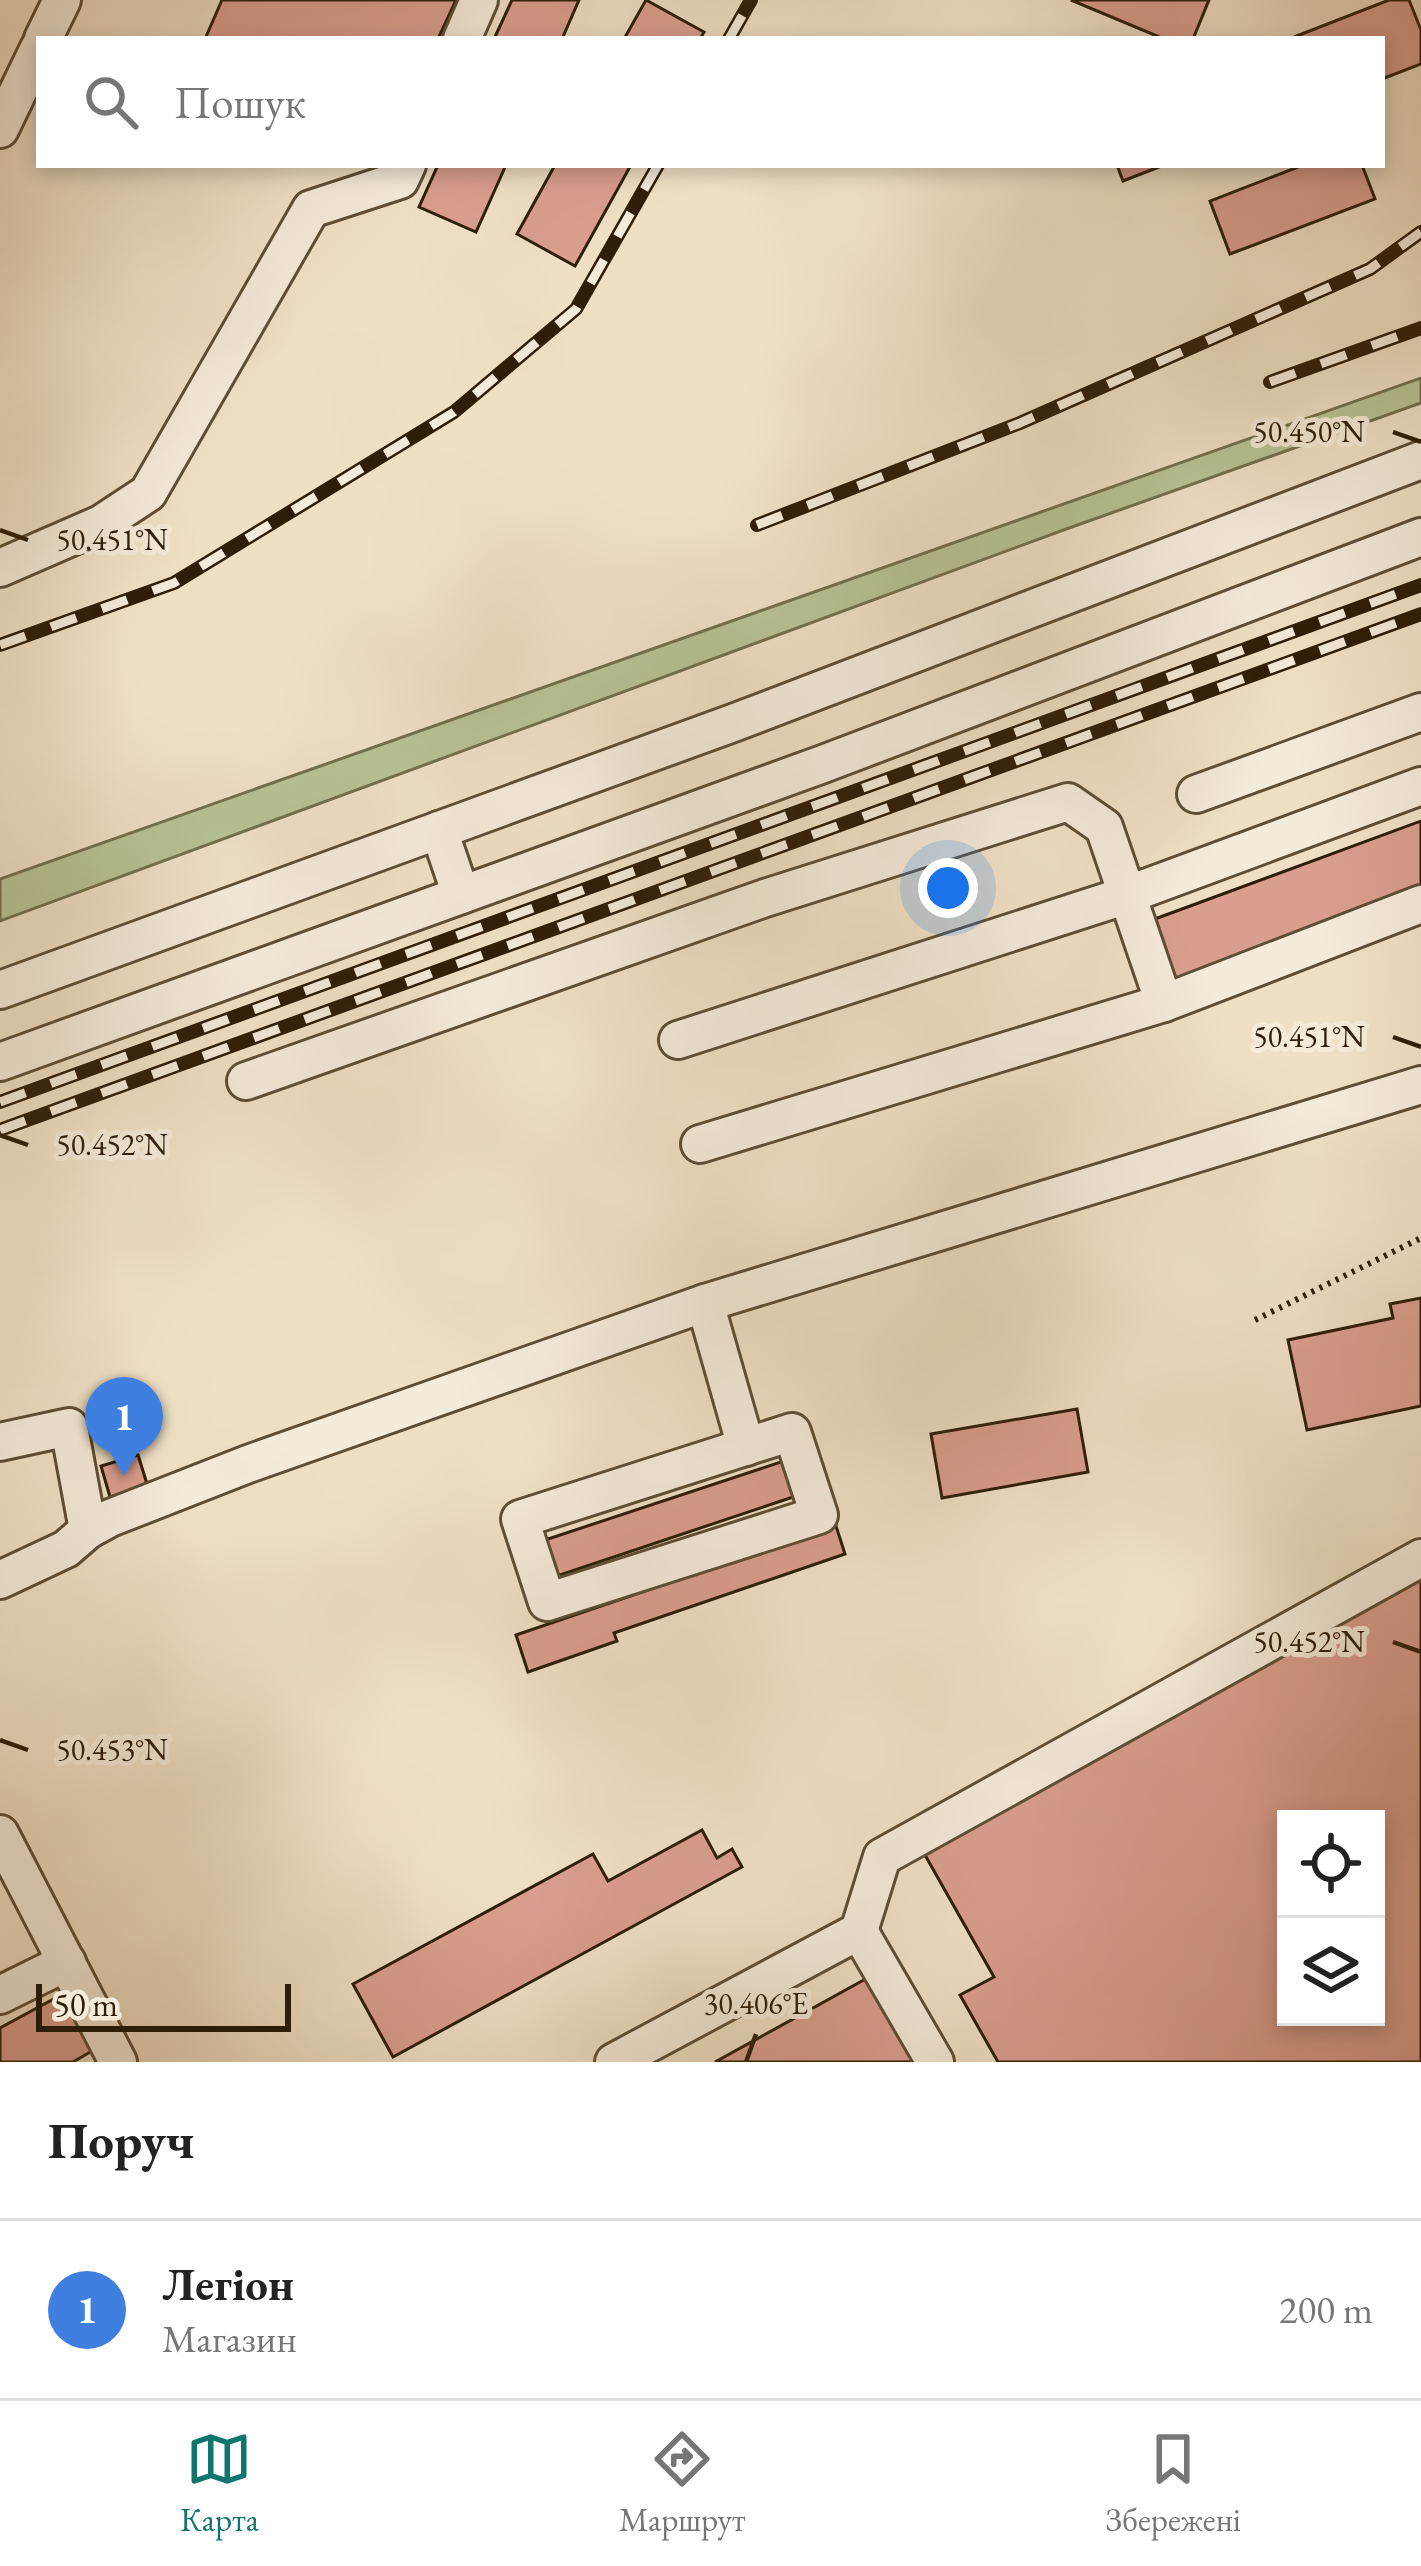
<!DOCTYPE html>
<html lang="uk">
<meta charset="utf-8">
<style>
:root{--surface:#fff;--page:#f6f6f6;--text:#222;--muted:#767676;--line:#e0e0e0;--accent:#0f766e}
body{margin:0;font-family:"EB Garamond",serif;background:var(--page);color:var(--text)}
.controls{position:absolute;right:36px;bottom:36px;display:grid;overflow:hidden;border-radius:0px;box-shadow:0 6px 18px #0003}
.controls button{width:108px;height:108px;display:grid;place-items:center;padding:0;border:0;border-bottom:3px solid var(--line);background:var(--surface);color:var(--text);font:60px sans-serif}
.scale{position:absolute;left:36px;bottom:30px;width:255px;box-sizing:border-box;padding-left:12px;border:6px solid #2e1d07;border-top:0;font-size:33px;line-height:42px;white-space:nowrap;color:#2e1d07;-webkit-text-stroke:9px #f5ebd9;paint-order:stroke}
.you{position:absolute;left:948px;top:888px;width:42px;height:42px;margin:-30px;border:9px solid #fff;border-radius:50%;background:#1a73e8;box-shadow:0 0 0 18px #1a73e833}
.badge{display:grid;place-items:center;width:78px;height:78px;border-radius:50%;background:var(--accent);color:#fff;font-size:39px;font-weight:700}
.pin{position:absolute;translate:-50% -99px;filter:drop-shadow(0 3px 6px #0008)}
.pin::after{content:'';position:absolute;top:63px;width:42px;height:36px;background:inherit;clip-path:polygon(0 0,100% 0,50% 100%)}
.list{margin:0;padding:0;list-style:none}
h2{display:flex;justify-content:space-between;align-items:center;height:156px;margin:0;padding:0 48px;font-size:51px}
h2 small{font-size:39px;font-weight:400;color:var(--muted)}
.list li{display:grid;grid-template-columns:78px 1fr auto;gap:36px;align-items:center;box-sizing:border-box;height:180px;padding:0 48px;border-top:3px solid var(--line)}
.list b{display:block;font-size:45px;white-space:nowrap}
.list p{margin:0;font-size:39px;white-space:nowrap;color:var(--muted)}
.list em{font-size:39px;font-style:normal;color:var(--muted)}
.icon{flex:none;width:66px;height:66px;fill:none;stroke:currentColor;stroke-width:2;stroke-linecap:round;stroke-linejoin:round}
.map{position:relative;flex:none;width:1421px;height:2062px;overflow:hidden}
.search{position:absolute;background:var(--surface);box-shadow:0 6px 18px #0003;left:36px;right:36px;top:36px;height:132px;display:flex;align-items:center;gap:30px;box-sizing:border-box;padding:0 42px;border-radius:0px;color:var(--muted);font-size:45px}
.sheet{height:336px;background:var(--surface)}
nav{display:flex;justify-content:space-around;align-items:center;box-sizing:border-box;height:168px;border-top:3px solid var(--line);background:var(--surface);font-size:33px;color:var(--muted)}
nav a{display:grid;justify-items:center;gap:6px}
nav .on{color:var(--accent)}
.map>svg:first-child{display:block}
.green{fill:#b7c396;stroke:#72704e;stroke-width:3}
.building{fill:#da9e8f;stroke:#2e1d07;stroke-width:3;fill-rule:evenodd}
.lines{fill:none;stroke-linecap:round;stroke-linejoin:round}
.minor-casing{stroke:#5e4e36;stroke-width:42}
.path{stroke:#2e1d07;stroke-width:6;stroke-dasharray:3 6;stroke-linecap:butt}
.minor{stroke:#f5ebd9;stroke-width:36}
.rail-casing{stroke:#2e1d07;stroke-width:14}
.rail{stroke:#f5ebd9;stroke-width:9;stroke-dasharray:27;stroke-linecap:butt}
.ticks{fill:none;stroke:#2e1d07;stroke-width:4.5}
.ticks-label{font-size:30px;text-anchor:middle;fill:#2e1d07;stroke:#f5ebd9;stroke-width:10;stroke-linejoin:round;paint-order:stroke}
</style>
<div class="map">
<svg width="1421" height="2062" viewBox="0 0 1421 2062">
<rect width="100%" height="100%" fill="#efe0c5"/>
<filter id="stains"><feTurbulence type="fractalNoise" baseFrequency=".00167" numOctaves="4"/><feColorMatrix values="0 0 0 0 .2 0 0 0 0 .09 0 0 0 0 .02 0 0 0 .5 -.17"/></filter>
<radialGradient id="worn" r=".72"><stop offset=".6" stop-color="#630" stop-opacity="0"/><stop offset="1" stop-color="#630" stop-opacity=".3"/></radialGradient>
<polygon class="green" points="1421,378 1421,403 1069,528 0,921 0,879"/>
<g class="building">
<polygon points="222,0 456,0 438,39 205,39"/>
<polygon points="512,0 579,0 562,39 494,39"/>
<polygon points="646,0 704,32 700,39 624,39"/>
<polygon points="1071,0 1209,0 1193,39 1164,39"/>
<polygon points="1389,0 1409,0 1421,30 1421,64 1382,79 1382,39 1289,39"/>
<polygon points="438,165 506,165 476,232 419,207"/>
<polygon points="555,165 631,165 575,266 517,234"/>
<polygon points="1117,165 1164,165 1123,181"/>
<polygon points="1303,165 1362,165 1375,199 1230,254 1210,201"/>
<polygon points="1421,821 1421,889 1167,983 1144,923"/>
<polygon points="1421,1298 1421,1406 1307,1430 1288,1340 1393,1318 1390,1304"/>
<polygon points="1077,1409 1088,1472 942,1498 931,1434"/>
<polygon points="138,1455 148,1487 110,1497 101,1466"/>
<polygon points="793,1458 805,1493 557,1576 545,1540"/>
<polygon points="836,1526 845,1554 614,1633 617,1641 528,1672 516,1635"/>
<path d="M1421 1578V2062H998L960 1995 994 1977 925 1855ZM1286 1819H1376V2017H1286Z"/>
<polygon points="702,1830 717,1858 732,1849 742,1867 393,2057 353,1984 593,1854 608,1881"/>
<polygon points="871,1976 919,2062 715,2062"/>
<polygon points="61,1995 92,2051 73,2062 0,2062 0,2028"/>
</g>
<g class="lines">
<defs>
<g id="minor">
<polyline points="43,39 62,0"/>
<polyline points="462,39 479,0"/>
<polyline points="0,129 39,48"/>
<polyline points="0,568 101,524 148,493 311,209 400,180 407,165"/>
<polyline points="1196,794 1421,712"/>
<polyline points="439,830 461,895"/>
<polyline points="0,990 733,723 1421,460"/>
<polyline points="678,1040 1124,896 1421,786"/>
<polyline points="0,1062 823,764 1421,537"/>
<polyline points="246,1081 765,898 1068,802 1104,827 1164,1003"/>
<polyline points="700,1144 1164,1003 1421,904"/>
<polyline points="705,1303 746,1447"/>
<polygon points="792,1432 819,1515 547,1602 520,1519"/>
<polyline points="0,1442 69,1427 88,1530"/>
<polyline points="0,1580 66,1549 88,1530 110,1518 248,1464 705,1303 1421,1085"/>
<polyline points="0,1834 118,2062"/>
<polyline points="859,1931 935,2062"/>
<polyline points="0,1995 67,1962"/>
<polyline points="614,2062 859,1931 882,1857 1421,1558"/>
</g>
</defs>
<use href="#minor" class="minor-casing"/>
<polyline class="path" points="1255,1320 1421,1238"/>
<use href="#minor" class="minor"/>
<defs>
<g id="rail">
<polyline points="729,39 751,0"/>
<polyline points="1270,382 1421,328"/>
<polyline points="757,525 1020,423 1370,269 1421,232"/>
<polyline points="0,645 174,583 454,412 576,309 658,165"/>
<polyline points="0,1102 1421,585"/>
<polyline points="0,1130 1421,614"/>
</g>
</defs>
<use href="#rail" class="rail-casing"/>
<use href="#rail" class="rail"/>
</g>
<path class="ticks" d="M1393 432 1421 442M0 530 28 540M1393 1037 1421 1047M0 1135 28 1145M1393 1642 1421 1652M0 1740 28 1750M746 2062 756 2034"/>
<g class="ticks-label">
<text x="1309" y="442">50.450°N</text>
<text x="112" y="550">50.451°N</text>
<text x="1309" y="1047">50.451°N</text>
<text x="112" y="1155">50.452°N</text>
<text x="1309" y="1652">50.452°N</text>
<text x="112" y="1760">50.453°N</text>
<text x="756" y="2014">30.406°E</text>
</g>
<rect width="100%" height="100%" filter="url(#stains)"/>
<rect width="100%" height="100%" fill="url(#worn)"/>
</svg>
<div class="controls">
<button><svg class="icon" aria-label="locate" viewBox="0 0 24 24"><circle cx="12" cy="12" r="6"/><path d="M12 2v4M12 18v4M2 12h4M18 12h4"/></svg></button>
<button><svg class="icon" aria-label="layers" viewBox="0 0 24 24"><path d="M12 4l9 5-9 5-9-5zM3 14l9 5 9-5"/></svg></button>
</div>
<div class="scale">50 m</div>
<div class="you"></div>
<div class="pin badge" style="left:124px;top:1476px;background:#3f7fe0">1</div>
<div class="search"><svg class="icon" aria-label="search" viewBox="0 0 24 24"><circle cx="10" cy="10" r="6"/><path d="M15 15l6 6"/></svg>Пошук</div>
</div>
<section class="sheet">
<h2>Поруч<small></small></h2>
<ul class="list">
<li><span class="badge" style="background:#3f7fe0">1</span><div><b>Легіон</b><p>Магазин</p></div><em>200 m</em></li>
</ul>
</section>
<nav>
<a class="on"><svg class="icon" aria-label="map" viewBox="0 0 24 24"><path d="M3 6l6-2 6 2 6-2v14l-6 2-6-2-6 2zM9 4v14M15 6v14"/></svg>Карта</a>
<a><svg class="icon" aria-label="directions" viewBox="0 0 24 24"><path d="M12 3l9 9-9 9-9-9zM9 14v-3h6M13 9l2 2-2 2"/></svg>Маршрут</a>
<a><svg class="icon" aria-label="saved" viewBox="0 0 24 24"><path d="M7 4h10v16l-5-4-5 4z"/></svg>Збережені</a>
</nav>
